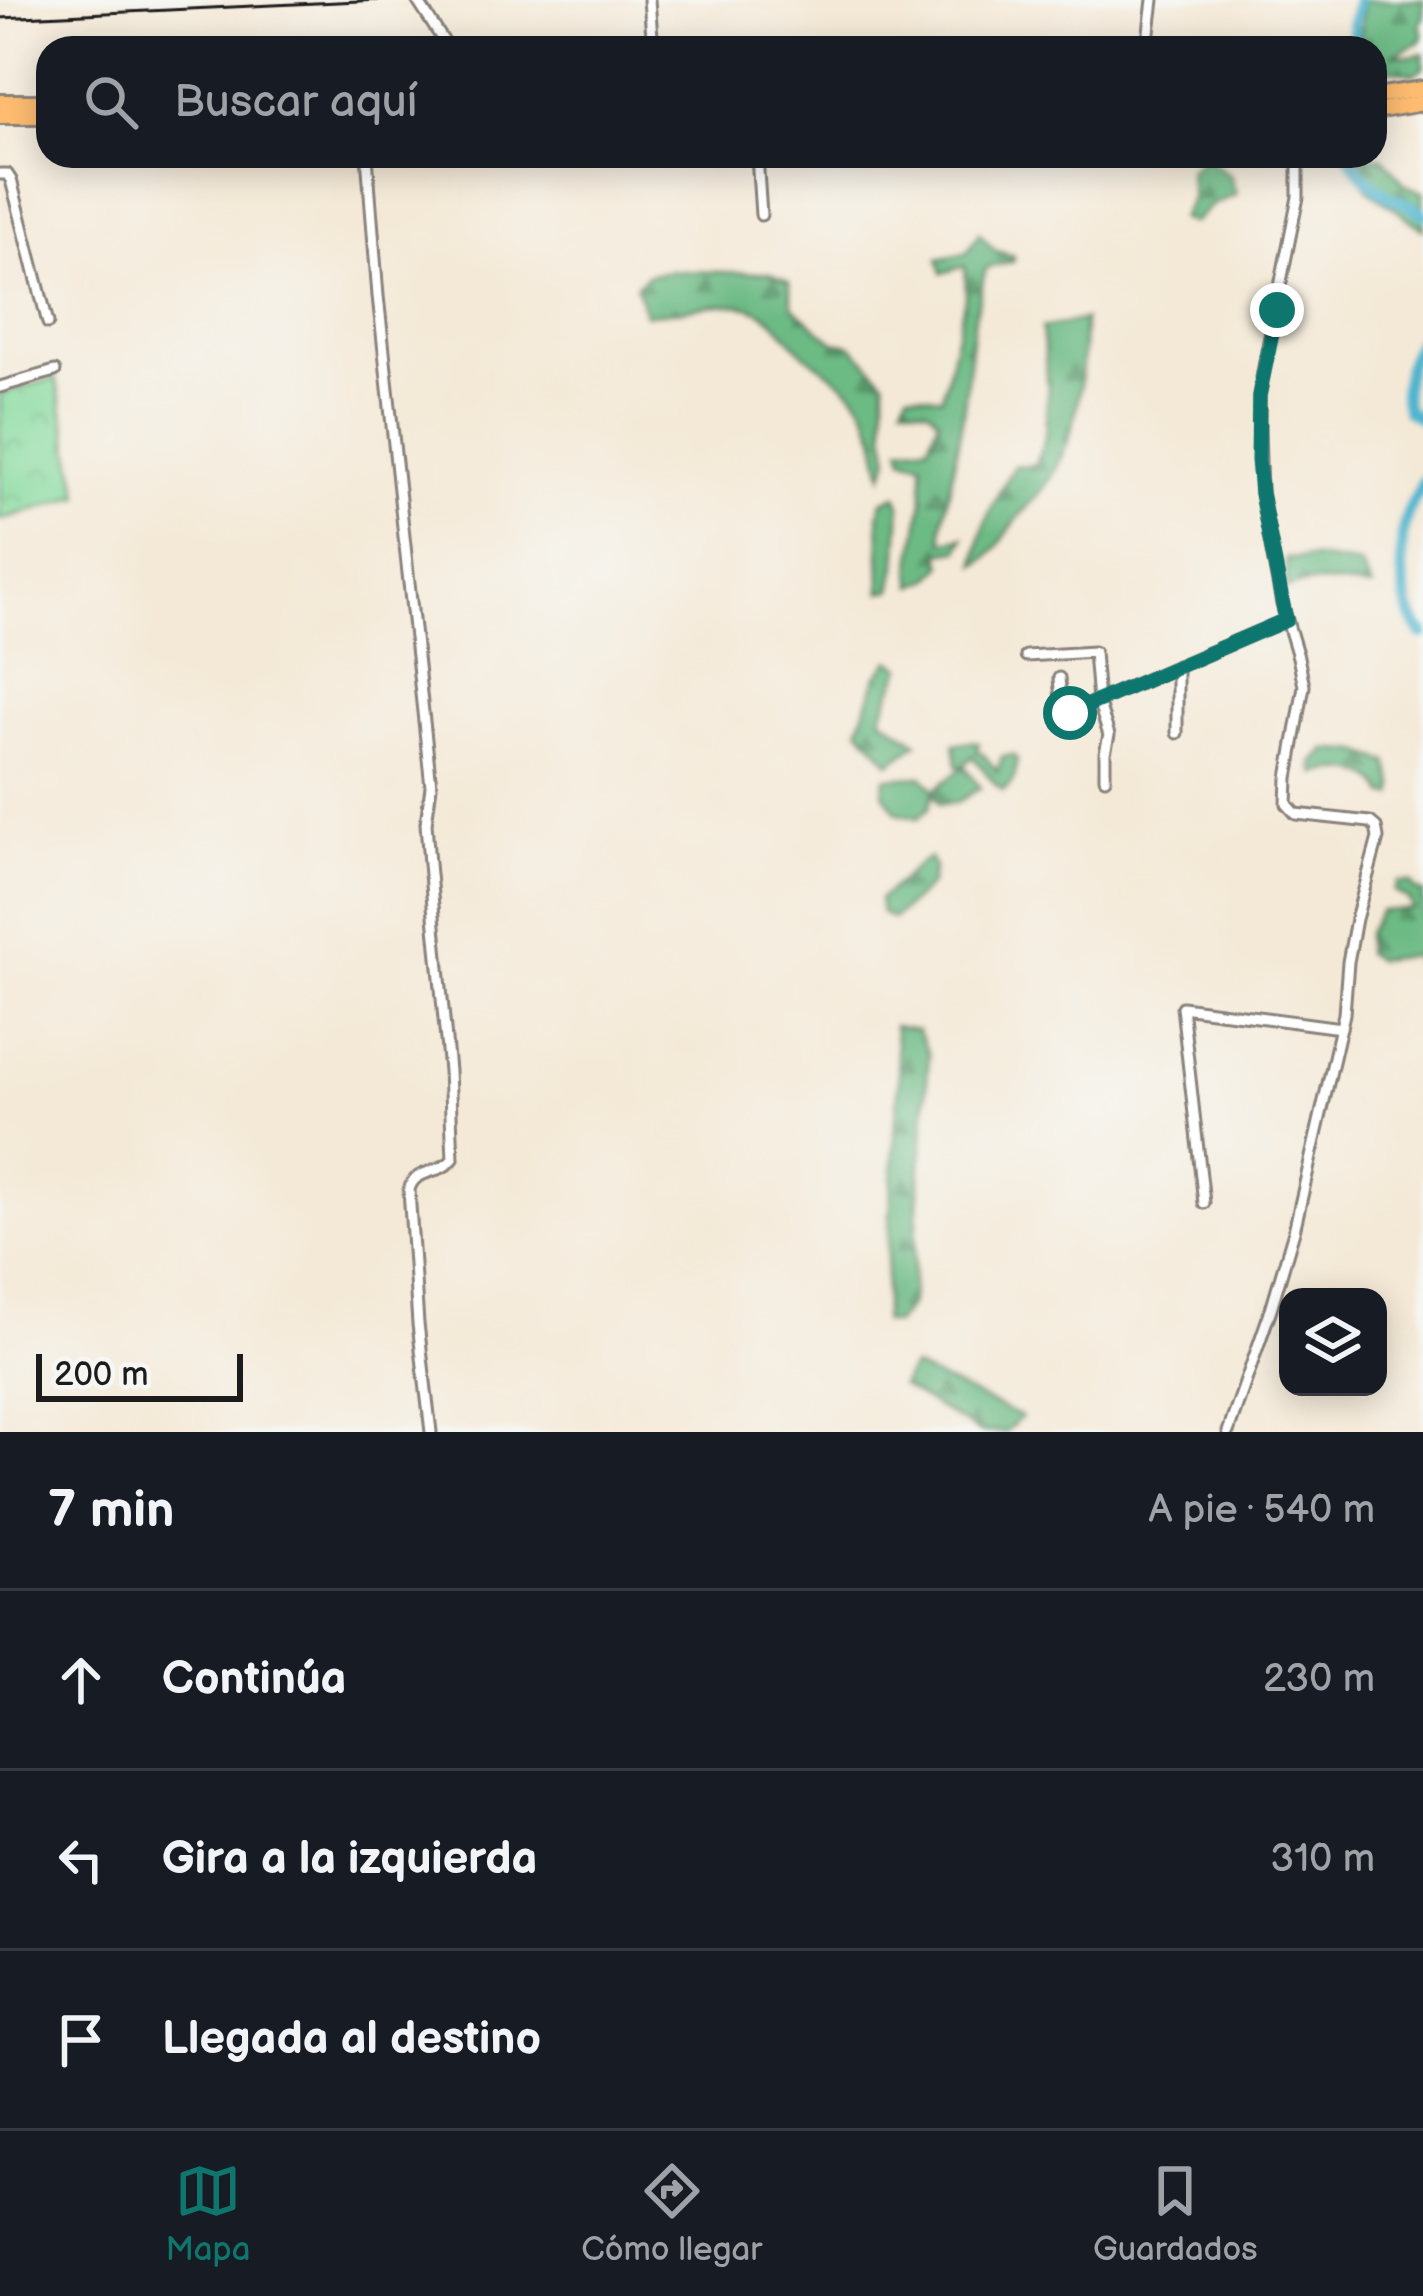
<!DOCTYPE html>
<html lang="es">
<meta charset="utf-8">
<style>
:root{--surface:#171b24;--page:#20242c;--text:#f1f3f6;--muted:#9ea1a6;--line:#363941;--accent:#0f766e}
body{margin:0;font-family:"Balsamiq Sans",sans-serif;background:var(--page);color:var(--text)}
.controls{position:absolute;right:36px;bottom:36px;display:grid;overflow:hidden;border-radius:24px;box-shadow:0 6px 30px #0003}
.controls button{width:108px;height:108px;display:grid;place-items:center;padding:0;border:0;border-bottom:3px solid var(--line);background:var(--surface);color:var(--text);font:60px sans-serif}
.scale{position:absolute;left:36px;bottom:30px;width:207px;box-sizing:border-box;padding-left:12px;border:6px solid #1c1c1c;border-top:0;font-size:33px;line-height:42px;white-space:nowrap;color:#1c1c1c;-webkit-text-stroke:9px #f6f6f2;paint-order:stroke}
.stop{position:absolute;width:36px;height:36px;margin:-27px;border:9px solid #0f766e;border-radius:50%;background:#fff}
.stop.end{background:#0f766e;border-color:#fff;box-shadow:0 3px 12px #0008}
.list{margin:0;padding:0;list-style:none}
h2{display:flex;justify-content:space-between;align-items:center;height:156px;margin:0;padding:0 48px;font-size:51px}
h2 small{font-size:39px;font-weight:400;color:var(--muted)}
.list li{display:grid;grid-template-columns:78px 1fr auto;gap:36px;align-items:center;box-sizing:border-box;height:180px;padding:0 48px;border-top:3px solid var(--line)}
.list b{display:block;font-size:45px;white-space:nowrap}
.list em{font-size:39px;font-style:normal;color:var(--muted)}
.icon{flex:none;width:66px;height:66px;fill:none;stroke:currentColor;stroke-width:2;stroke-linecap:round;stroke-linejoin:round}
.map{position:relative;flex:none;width:1423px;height:1432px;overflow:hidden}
.search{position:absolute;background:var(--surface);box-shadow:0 6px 30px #0003;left:36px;right:36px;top:36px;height:132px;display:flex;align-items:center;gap:30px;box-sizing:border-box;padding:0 42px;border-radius:36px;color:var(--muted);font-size:45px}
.sheet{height:696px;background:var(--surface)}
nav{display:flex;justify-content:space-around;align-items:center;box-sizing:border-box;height:168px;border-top:3px solid var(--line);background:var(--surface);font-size:33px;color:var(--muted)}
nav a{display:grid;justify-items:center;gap:6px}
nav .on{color:var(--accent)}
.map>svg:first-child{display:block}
.forest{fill:url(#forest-firs);stroke:#446b50;stroke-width:3}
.park{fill:url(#park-crowns);stroke:#517b5c;stroke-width:3}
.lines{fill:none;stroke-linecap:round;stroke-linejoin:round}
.river{stroke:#4fb5ce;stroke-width:12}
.minor-casing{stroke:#88827a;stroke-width:15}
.highway-casing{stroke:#88827a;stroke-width:20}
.minor{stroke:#fff;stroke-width:9}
.highway{stroke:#febc70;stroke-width:14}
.rail{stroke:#1c1c1c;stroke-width:3}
.route{stroke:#0f766e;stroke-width:15}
</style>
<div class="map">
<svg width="1423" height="1432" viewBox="0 0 1423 1432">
<defs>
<pattern id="forest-firs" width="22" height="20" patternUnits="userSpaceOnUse" patternTransform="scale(3)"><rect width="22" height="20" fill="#6cba84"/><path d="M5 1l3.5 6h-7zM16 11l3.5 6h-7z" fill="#58966b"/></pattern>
<pattern id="park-crowns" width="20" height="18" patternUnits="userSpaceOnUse" patternTransform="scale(3)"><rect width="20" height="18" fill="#86da9d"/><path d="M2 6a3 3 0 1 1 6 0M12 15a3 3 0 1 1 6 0" fill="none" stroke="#73ba87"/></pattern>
</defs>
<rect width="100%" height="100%" fill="#f6f6f2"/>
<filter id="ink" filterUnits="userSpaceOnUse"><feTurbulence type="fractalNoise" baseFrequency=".00833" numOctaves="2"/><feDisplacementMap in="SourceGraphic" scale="24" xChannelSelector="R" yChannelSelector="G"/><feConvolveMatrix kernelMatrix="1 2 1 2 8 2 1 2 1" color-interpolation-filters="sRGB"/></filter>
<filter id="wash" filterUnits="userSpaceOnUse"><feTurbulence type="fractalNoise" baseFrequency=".004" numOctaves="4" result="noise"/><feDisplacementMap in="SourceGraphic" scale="48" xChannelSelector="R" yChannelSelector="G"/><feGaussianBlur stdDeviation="2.7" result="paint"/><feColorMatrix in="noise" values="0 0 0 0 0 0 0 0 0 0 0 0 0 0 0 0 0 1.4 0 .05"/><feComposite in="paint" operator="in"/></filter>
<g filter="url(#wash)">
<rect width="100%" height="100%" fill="#f4e9d7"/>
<g class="forest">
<polygon points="1363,0 1423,0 1423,18 1420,24 1423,36 1420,42 1394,54 1412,56 1423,53 1423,68 1414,74 1388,69 1375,82 1375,48 1360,48"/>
<polygon points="1358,156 1382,157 1406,185 1423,192 1423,229 1371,192 1364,183"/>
<polygon points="1204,157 1230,175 1236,194 1211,206 1192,223 1180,219 1192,197 1188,171"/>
<polygon points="979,233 994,250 1014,256 1013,262 986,268 974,321 963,415 942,528 944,542 964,537 959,550 940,553 943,566 929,580 914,586 911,569 923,500 923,463 904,458 901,447 929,444 939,419 929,409 903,404 908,392 942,397 966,294 965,266 942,273 938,259 967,253"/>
<path d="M672 271 771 273 789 282 793 306 800 314 834 342 851 345 885 380V431L890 458 883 475C877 448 874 417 856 396 840 377 816 365 798 348 785 335 774 317 757 310 724 296 680 314 645 314L636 286 648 275Z"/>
<path d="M1084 320C1082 381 1080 438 1043 489 1033 501 1022 512 1013 525 1002 540 993 557 976 565 979 528 995 498 1014 466L1034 465 1045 439 1048 387 1042 328Z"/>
<polygon points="897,495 901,505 897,566 892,590 881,592 879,512 883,501"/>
<path d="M1317 558 1360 565 1372 588C1345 585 1313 578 1287 589L1286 559Z"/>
<polygon points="890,660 902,667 881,717 918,743 890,763 859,728 877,676"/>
<path d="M971 741 979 743 977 752 983 754 997 771 1002 757 1013 755 1017 759C1016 773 1015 783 1003 791 989 781 985 767 972 757L964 765 980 788 956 803 940 804 933 793 929 808 918 818 898 813 883 792 885 778 922 776 935 790 962 767 957 765 954 744Z"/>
<path d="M1326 750 1356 751 1388 762 1395 786 1394 795H1386C1374 768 1342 768 1316 774L1314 763Z"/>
<path d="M930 858 934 868 930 885 893 919 881 913 879 899C897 888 915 862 930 858Z"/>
<polygon points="1398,882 1411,883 1415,890 1423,893 1423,974 1413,956 1376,960 1365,953 1366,934 1380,911 1413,909 1408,899 1394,891"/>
<polygon points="894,1026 917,1030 929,1055 911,1304 895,1324 883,1322 899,1074"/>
<polygon points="912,1367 913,1367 1021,1417 1006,1432 979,1432 901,1386"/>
</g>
<polygon class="park" points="56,378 80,496 0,520 0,394"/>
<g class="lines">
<g class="river">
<polyline points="1355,48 1353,22 1358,0"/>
<path d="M1350 156C1360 174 1376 191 1395 199 1406 204 1413 205 1423 214"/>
<path d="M1423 334C1409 357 1399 385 1407 411L1423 420"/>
<path d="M1423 480C1420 493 1411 502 1407 515 1397 543 1400 613 1423 634"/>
</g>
</g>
</g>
<g filter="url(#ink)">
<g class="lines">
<defs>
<g id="minor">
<polyline points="417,0 448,48"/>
<polyline points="649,0 653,48"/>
<polyline points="1147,48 1153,0"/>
<path d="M367 156 378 296 431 786 426 823 429 864 449 1071 453 1159C440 1175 414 1168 409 1190L418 1324 431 1432"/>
<polyline points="757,156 761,215"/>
<polyline points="0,174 7,174 11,180 48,323"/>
<polyline points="0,387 55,371"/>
<polyline points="1026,656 1094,652 1098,701 1109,735 1105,753 1105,778"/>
<polyline points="1177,666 1177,733"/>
<polyline points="1059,678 1062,712 1069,713 1286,620"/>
<polyline points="1204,1203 1182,1007 1341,1028"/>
<polyline points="1228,1432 1271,1309 1294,1231 1344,1014 1348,962 1356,919 1378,838 1376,827 1370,822 1296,814 1287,804 1288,778 1304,686 1298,657 1282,604 1261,493 1259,429 1259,396 1265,361 1298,197 1298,156"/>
</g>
<g id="highway">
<polyline points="1375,96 1423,89"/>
<polyline points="0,102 48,102"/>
<polyline points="1375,111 1423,103"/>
<polyline points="0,116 48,116"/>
</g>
</defs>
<use href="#minor" class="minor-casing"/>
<use href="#highway" class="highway-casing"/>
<use href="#minor" class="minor"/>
<use href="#highway" class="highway"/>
<polyline class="rail" points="0,18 381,0"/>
</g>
</g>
<g class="lines" filter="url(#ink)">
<polyline class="route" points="1070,713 1286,620 1261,493 1258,460 1259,396 1277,310"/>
</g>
</svg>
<div class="controls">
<button><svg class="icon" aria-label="layers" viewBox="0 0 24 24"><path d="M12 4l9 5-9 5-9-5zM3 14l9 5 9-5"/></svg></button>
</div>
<div class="scale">200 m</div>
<div class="stop" style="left:1070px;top:713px"></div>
<div class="stop end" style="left:1277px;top:310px"></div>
<div class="search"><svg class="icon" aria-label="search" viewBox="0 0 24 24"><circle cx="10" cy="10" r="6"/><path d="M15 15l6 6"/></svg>Buscar aquí</div>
</div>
<section class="sheet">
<h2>7 min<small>A pie · 540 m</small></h2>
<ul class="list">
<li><svg class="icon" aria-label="ahead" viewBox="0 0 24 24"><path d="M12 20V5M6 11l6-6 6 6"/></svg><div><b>Continúa</b></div><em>230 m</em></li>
<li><svg class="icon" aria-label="left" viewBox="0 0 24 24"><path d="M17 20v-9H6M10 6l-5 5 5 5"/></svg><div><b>Gira a la izquierda</b></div><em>310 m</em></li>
<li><svg class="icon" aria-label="arrive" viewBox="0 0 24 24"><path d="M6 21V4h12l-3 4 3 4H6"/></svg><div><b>Llegada al destino</b></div></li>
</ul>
</section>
<nav>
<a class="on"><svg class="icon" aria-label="map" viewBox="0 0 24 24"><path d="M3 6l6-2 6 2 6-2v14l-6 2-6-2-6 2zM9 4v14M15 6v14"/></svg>Mapa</a>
<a><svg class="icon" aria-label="directions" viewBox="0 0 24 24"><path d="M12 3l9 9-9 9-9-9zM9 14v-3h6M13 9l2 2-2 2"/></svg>Cómo llegar</a>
<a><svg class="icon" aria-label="saved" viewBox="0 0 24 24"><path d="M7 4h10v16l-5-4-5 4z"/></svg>Guardados</a>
</nav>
